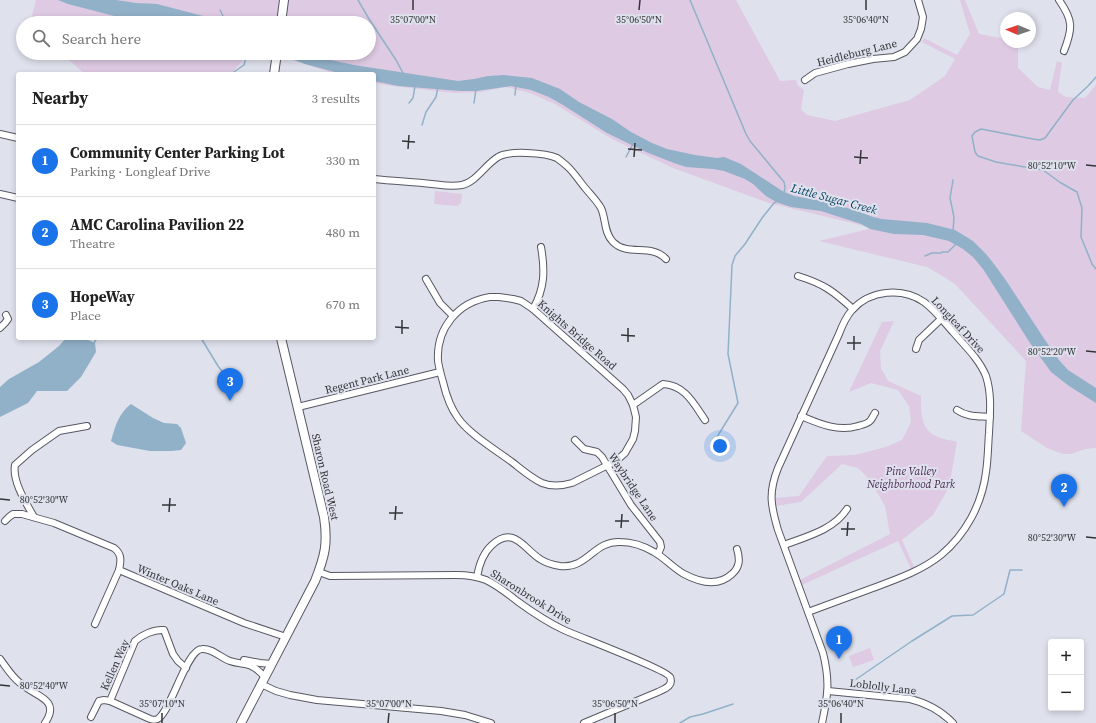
<!DOCTYPE html>
<meta charset="utf-8">
<style>
:root{--surface:#fff;--page:#f6f6f6;--text:#222;--muted:#767676;--line:#e0e0e0;--accent:#1a73e8}
body{margin:0;font-family:"Source Serif 4",serif;background:var(--page);color:var(--text)}
.controls{position:absolute;right:12px;bottom:12px;display:grid;overflow:hidden;border-radius:4px;box-shadow:0 2px 6px #0003}
.controls button{width:36px;height:36px;display:grid;place-items:center;padding:0;border:0;border-bottom:1px solid var(--line);background:var(--surface);color:var(--text);font:20px sans-serif}
.compass{position:absolute;left:1000px;top:12px;width:36px;height:36px;border-radius:50%;background:var(--surface);box-shadow:0 2px 6px #0003;rotate:272deg}
.you{position:absolute;left:720px;top:446px;width:14px;height:14px;margin:-10px;border:3px solid #fff;border-radius:50%;background:#1a73e8;box-shadow:0 0 0 6px #1a73e833}
.badge{display:grid;place-items:center;width:26px;height:26px;border-radius:50%;background:var(--accent);color:#fff;font-size:13px;font-weight:700}
.pin{position:absolute;translate:-50% -33px;filter:drop-shadow(0 1px 2px #0008)}
.pin::after{content:'';position:absolute;top:21px;width:14px;height:12px;background:inherit;clip-path:polygon(0 0,100% 0,50% 100%)}
.list{margin:0;padding:0;list-style:none}
h2{display:flex;justify-content:space-between;align-items:center;height:52px;margin:0;padding:0 16px;font-size:17px}
h2 small{font-size:13px;font-weight:400;color:var(--muted)}
.list li{display:grid;grid-template-columns:26px 1fr auto;gap:12px;align-items:center;box-sizing:border-box;height:72px;padding:0 16px;border-top:1px solid var(--line)}
.list b{display:block;font-size:15px;white-space:nowrap}
.list p{margin:0;font-size:13px;white-space:nowrap;color:var(--muted)}
.list em{font-size:13px;font-style:normal;color:var(--muted)}
.icon{flex:none;width:22px;height:22px;fill:none;stroke:currentColor;stroke-width:2;stroke-linecap:round;stroke-linejoin:round}
.map{position:relative;flex:none;width:1096px;height:723px;overflow:hidden}
.search{position:absolute;background:var(--surface);box-shadow:0 2px 6px #0003;left:16px;top:16px;width:360px;height:44px;display:flex;align-items:center;gap:10px;box-sizing:border-box;padding:0 14px;border-radius:22px;color:var(--muted);font-size:15px}
.panel{position:absolute;background:var(--surface);box-shadow:0 2px 6px #0003;left:16px;top:72px;width:360px;height:268px;border-radius:4px}
.map>svg:first-child{display:block}
.green{fill:#decae3}
.water{fill:#91b1c8}
.lines{fill:none;stroke-linecap:round;stroke-linejoin:round}
.stream{stroke:#91b1c8;stroke-width:1.5}
.minor-casing{stroke:#575862;stroke-width:8}
.major-casing{stroke:#575862;stroke-width:10}
.minor{stroke:#fff;stroke-width:6}
.major{stroke:#fff;stroke-width:8}
.ticks{fill:none;stroke:#333438;stroke-width:1.5}
.labels{text-anchor:middle;dominant-baseline:central;stroke-width:4;stroke-linejoin:round;paint-order:stroke}
.street-label{font-size:11px;fill:#333438;stroke:#dfe1ed}
.park-label{font-size:11px;font-style:italic;fill:#4a2b53;stroke:#dfe1ed}
.water-label{font-size:12px;font-style:italic;fill:#003d5c;stroke:#dfe1ed}
.ticks-label{font-size:10px;text-anchor:middle;fill:#333438;stroke:#dfe1ed;stroke-width:4;stroke-linejoin:round;paint-order:stroke}
</style>
<div class="map">
<svg width="1096" height="723" viewBox="0 0 1096 723">
<rect width="100%" height="100%" fill="#dfe1ed"/>
<g class="green">
<polygon points="36,0 736,0 780,81 796,80 798,86 804,90 801,109 807,115 835,121 910,100 945,76 955,59 922,42 924,38 957,55 970,34 960,0 965,0 979,34 1006,39 1006,42 1018,42 1018,68 1038,87 1050,90 1057,61 1062,63 1059,83 1058,92 1066,97 1085,98 1096,85 1096,448 1085,449 1071,454 1063,454 1047,448 1021,431 1026,361 955,284 941,275 927,267 819,241 873,228 769,203 673,168 612,139 555,104 530,93 506,87 481,92 455,93 392,86 374,83 374,74 335,74 287,58 285,53 369,53 369,23 30,23"/>
<polygon points="61,53 249,53 231,74 85,74"/>
<polygon points="435,191 462,194 461,203 457,206 434,204"/>
<path d="M894 321 880 351 881 368 888 381 921 396C921 412 920 430 938 437 944 440 951 440 957 442L949 487 933 515 902 540 915 569 912 571 898 541 802 585 800 580 890 534 885 506 870 480 858 468 842 464 801 502 775 506V498L799 496 827 456 855 455 886 447 902 440 911 422 909 406 898 390 871 383 849 392 882 322Z"/>
<polygon points="870,648 874,660 853,667 849,656"/>
</g>
<g class="water">
<polygon points="58,0 116,0 136,3 157,4 203,16 220,23 180,23 152,18 140,19 118,17 68,4"/>
<polygon points="265,53 311,53 331,60 354,65 458,81 474,79 488,76 504,75 532,78 560,89 579,102 612,119 631,132 652,143 667,149 695,155 717,158 724,157 741,164 784,192 794,196 828,202 857,211 873,217 882,219 927,223 955,230 973,241 986,254 994,264 1005,279 1045,340 1059,360 1068,370 1096,388 1096,403 1069,386 1051,372 1030,343 983,269 973,257 963,249 949,241 923,235 894,234 870,229 861,224 821,211 791,207 776,202 766,196 753,184 745,179 724,171 713,169 686,167 674,163 646,152 607,133 563,105 549,97 531,90 511,86 476,91 460,91 398,86 374,81 374,74 342,74 305,64 284,56"/>
<polygon points="66,338 84,338 95,343 96,352 81,377 67,391 37,391 28,403 0,417 0,387 9,379 39,362 59,346"/>
<path d="M131 404 153 418 164 423 177 424 181 428 186 443 181 450 171 451H150L117 445 111 441C115 426 119 413 131 404Z"/>
</g>
<g class="lines">
<g class="stream">
<polyline points="358,0 369,19 396,60 403,73"/>
<polyline points="690,0 746,134 750,141 784,182 785,187 784,193"/>
<polyline points="220,10 223,16 222,23"/>
<polyline points="231,74 244,65 247,53"/>
<polyline points="1096,77 1088,86 1073,100 1045,138 1040,140 1033,139 981,129 975,132 972,136 975,152 978,156 996,162 1043,170 1061,183 1077,192 1082,208 1081,237 1092,264 1096,269"/>
<polyline points="515,95 516,85"/>
<polyline points="409,103 413,98 415,86"/>
<polyline points="474,103 476,89"/>
<polyline points="422,125 426,112 436,97 438,87"/>
<polyline points="626,157 633,144"/>
<polyline points="953,180 950,198 954,217 953,231"/>
<polyline points="925,256 932,253 941,253 942,252 948,252 956,244"/>
<polyline points="201,338 218,366 231,383"/>
<polyline points="94,343 97,338"/>
<polyline points="717,437 738,403 728,354 732,265 735,256 745,244 762,218 774,203 776,202"/>
<polyline points="855,680 912,641 952,616 973,615 1004,594 1010,570 1022,570"/>
<polyline points="680,723 690,717 703,714 733,704"/>
</g>
<defs>
<g id="minor">
<path d="M1059 0C1073 20 1073 28 1064 51"/>
<polyline points="805,80 815,73 848,64 873,59 894,57 905,52 917,39 921,29 923,17 918,0"/>
<polyline points="0,134 18,138"/>
<path d="M374 179C393 181 412 182 432 184 441 185 452 187 462 185 476 182 486 164 498 157 508 150 546 153 557 158 561 161 565 164 569 168 575 174 580 182 586 189 591 195 597 201 601 208 606 219 604 233 613 242 628 257 651 243 666 259"/>
<polyline points="0,194 18,198"/>
<path d="M798 276C824 284 833 291 853 309"/>
<polyline points="426,279 440,303 453,316"/>
<path d="M490 297H499L513 299 521 301 533 309 623 389 628 395 633 405 636 417 635 431 633 439 625 453 616 461 572 483C562 486 552 487 542 483 531 478 521 469 512 462 496 450 469 434 458 418 450 407 446 395 443 382 441 375 439 368 438 361 436 328 458 302 490 297Z"/>
<path d="M533 309C545 288 545 270 541 247"/>
<polyline points="0,328 5,323 8,319 6,315"/>
<polyline points="916,349 919,340 941,319"/>
<path d="M633 405 663 384C685 385 694 404 705 420"/>
<polyline points="298,407 440,372"/>
<path d="M957 410C967 417 978 416 990 417"/>
<path d="M801 416C820 424 838 432 858 426 862 425 867 424 870 421 872 419 873 416 875 413"/>
<polyline points="575,440 584,449 597,452 602,457 631,505 660,542 661,547 658,554"/>
<path d="M34 517C26 503 12 481 15 465L32 450 59 431 87 426"/>
<path d="M5 521 9 517 13 514H22L54 523 114 548C122 554 121 561 119 570"/>
<path d="M784 545C805 537 834 530 847 509"/>
<path d="M319 572 330 576 456 575C466 575 476 576 486 580 497 585 507 593 517 601 532 612 547 622 564 630 577 636 667 670 670 677 674 686 664 689 658 692L584 723"/>
<path d="M477 577C479 565 483 553 492 545 514 525 524 549 540 559 546 563 553 565 560 566 588 569 593 541 620 542 632 542 644 546 654 552 665 558 673 568 684 574 699 582 718 587 732 574 740 567 740 559 737 549"/>
<path d="M808 612C830 604 851 596 873 588 897 579 921 571 941 555 966 534 982 504 986 472 988 459 988 446 989 433 990 413 992 395 986 376 979 359 965 346 953 332 944 322 935 310 924 302 902 287 870 290 852 310 846 317 842 326 839 334L778 468C768 493 771 506 778 530L823 653C830 681 828 695 822 723"/>
<polyline points="95,624 119,570 244,623 286,637"/>
<path d="M0 659C6 667 12 677 20 683 33 696 62 698 45 723"/>
<polyline points="244,660 260,663 272,664"/>
<polyline points="261,684 276,691 290,695 317,700 441,711 465,715 491,723"/>
<path d="M828 691 910 699C927 703 940 710 953 723"/>
<path d="M110 701 135 641C142 635 154 629 164 630L173 654 178 661 186 668"/>
<path d="M91 717 99 701 104 700 110 701 150 719C153 720 157 720 159 718 172 708 187 649 202 649 212 648 221 658 230 661 235 663 240 663 245 664 253 665 259 671 265 677"/>
</g>
<g id="major">
<polyline points="281,23 284,0"/>
<polyline points="274,74 277,53"/>
<path d="M241 723 315 581C325 556 328 543 324 517L281 338"/>
</g>
</defs>
<use href="#minor" class="minor-casing"/>
<use href="#major" class="major-casing"/>
<use href="#minor" class="minor"/>
<use href="#major" class="major"/>
</g>
<path class="ticks" d="M413 10V0M639 10 640 0M866 10V0M402 141 415 142M408 149 409 135M628 149 642 150M634 157 635 143M854 157 868 158M860 164 861 150M1086 165 1096 166M395 327 409 328M402 334V320M621 335 635 336M628 342V328M847 343H861M854 350V336M1086 351 1096 352M0 499 10 500M162 505H176M169 512 170 498M389 513H403M395 520 396 506M615 521H629M621 528 622 514M841 529H855M847 536 848 522M1086 537 1096 538M0 685 10 686M162 723V713M388 723 389 713M615 723V713M841 723V713"/>
<g class="labels">
<g class="street-label">
<text transform="translate(857 53) rotate(-14)">Heidleburg Lane</text>
<text transform="translate(958 325) rotate(47)">Longleaf Drive</text>
<text transform="translate(577 335) rotate(41)">Knights Bridge Road</text>
<text transform="translate(367 380) rotate(-14)">Regent Park Lane</text>
<text transform="translate(325 477) rotate(77)">Sharon Road West</text>
<text transform="translate(633 487) rotate(56)">Waybridge Lane</text>
<text transform="translate(178 585) rotate(23)">Winter Oaks Lane</text>
<text transform="translate(531 597) rotate(32)">Sharonbrook Drive</text>
<text transform="translate(115 665) rotate(-66)">Kellen Way</text>
<text transform="translate(883 687) rotate(7)">Loblolly Lane</text>
</g>
<g class="park-label">
<text x="911" y="471">Pine Valley<tspan x="911" dy="13">Neighborhood Park</tspan></text>
</g>
<g class="water-label">
<text transform="translate(834 199) rotate(15)">Little Sugar Creek</text>
</g>
</g>
<g class="ticks-label">
<text x="413" y="23">35°07'00"N</text>
<text x="639" y="23">35°06'50"N</text>
<text x="866" y="23">35°06'40"N</text>
<text x="1052" y="169">80°52'10"W</text>
<text x="1052" y="355">80°52'20"W</text>
<text x="44" y="503">80°52'30"W</text>
<text x="1052" y="541">80°52'30"W</text>
<text x="44" y="689">80°52'40"W</text>
<text x="162" y="707">35°07'10"N</text>
<text x="389" y="707">35°07'00"N</text>
<text x="615" y="707">35°06'50"N</text>
<text x="841" y="707">35°06'40"N</text>
</g>
</svg>
<div class="controls">
<button>+</button>
<button>−</button>
</div>
<svg class="compass" viewBox="-18 -18 36 36"><path d="M0-13l5 13h-10z" fill="#e53935"/><path d="M0 13l5-13h-10z" fill="#767676"/></svg>
<div class="you"></div>
<div class="pin badge" style="left:839px;top:659px">1</div>
<div class="pin badge" style="left:1064px;top:507px">2</div>
<div class="pin badge" style="left:230px;top:401px">3</div>
<div class="search"><svg class="icon" aria-label="search" viewBox="0 0 24 24"><circle cx="10" cy="10" r="6"/><path d="M15 15l6 6"/></svg>Search here</div>
<section class="panel">
<h2>Nearby<small>3 results</small></h2>
<ul class="list">
<li><span class="badge">1</span><div><b>Community Center Parking Lot</b><p>Parking · Longleaf Drive</p></div><em>330 m</em></li>
<li><span class="badge">2</span><div><b>AMC Carolina Pavilion 22</b><p>Theatre</p></div><em>480 m</em></li>
<li><span class="badge">3</span><div><b>HopeWay</b><p>Place</p></div><em>670 m</em></li>
</ul>
</section>
</div>
